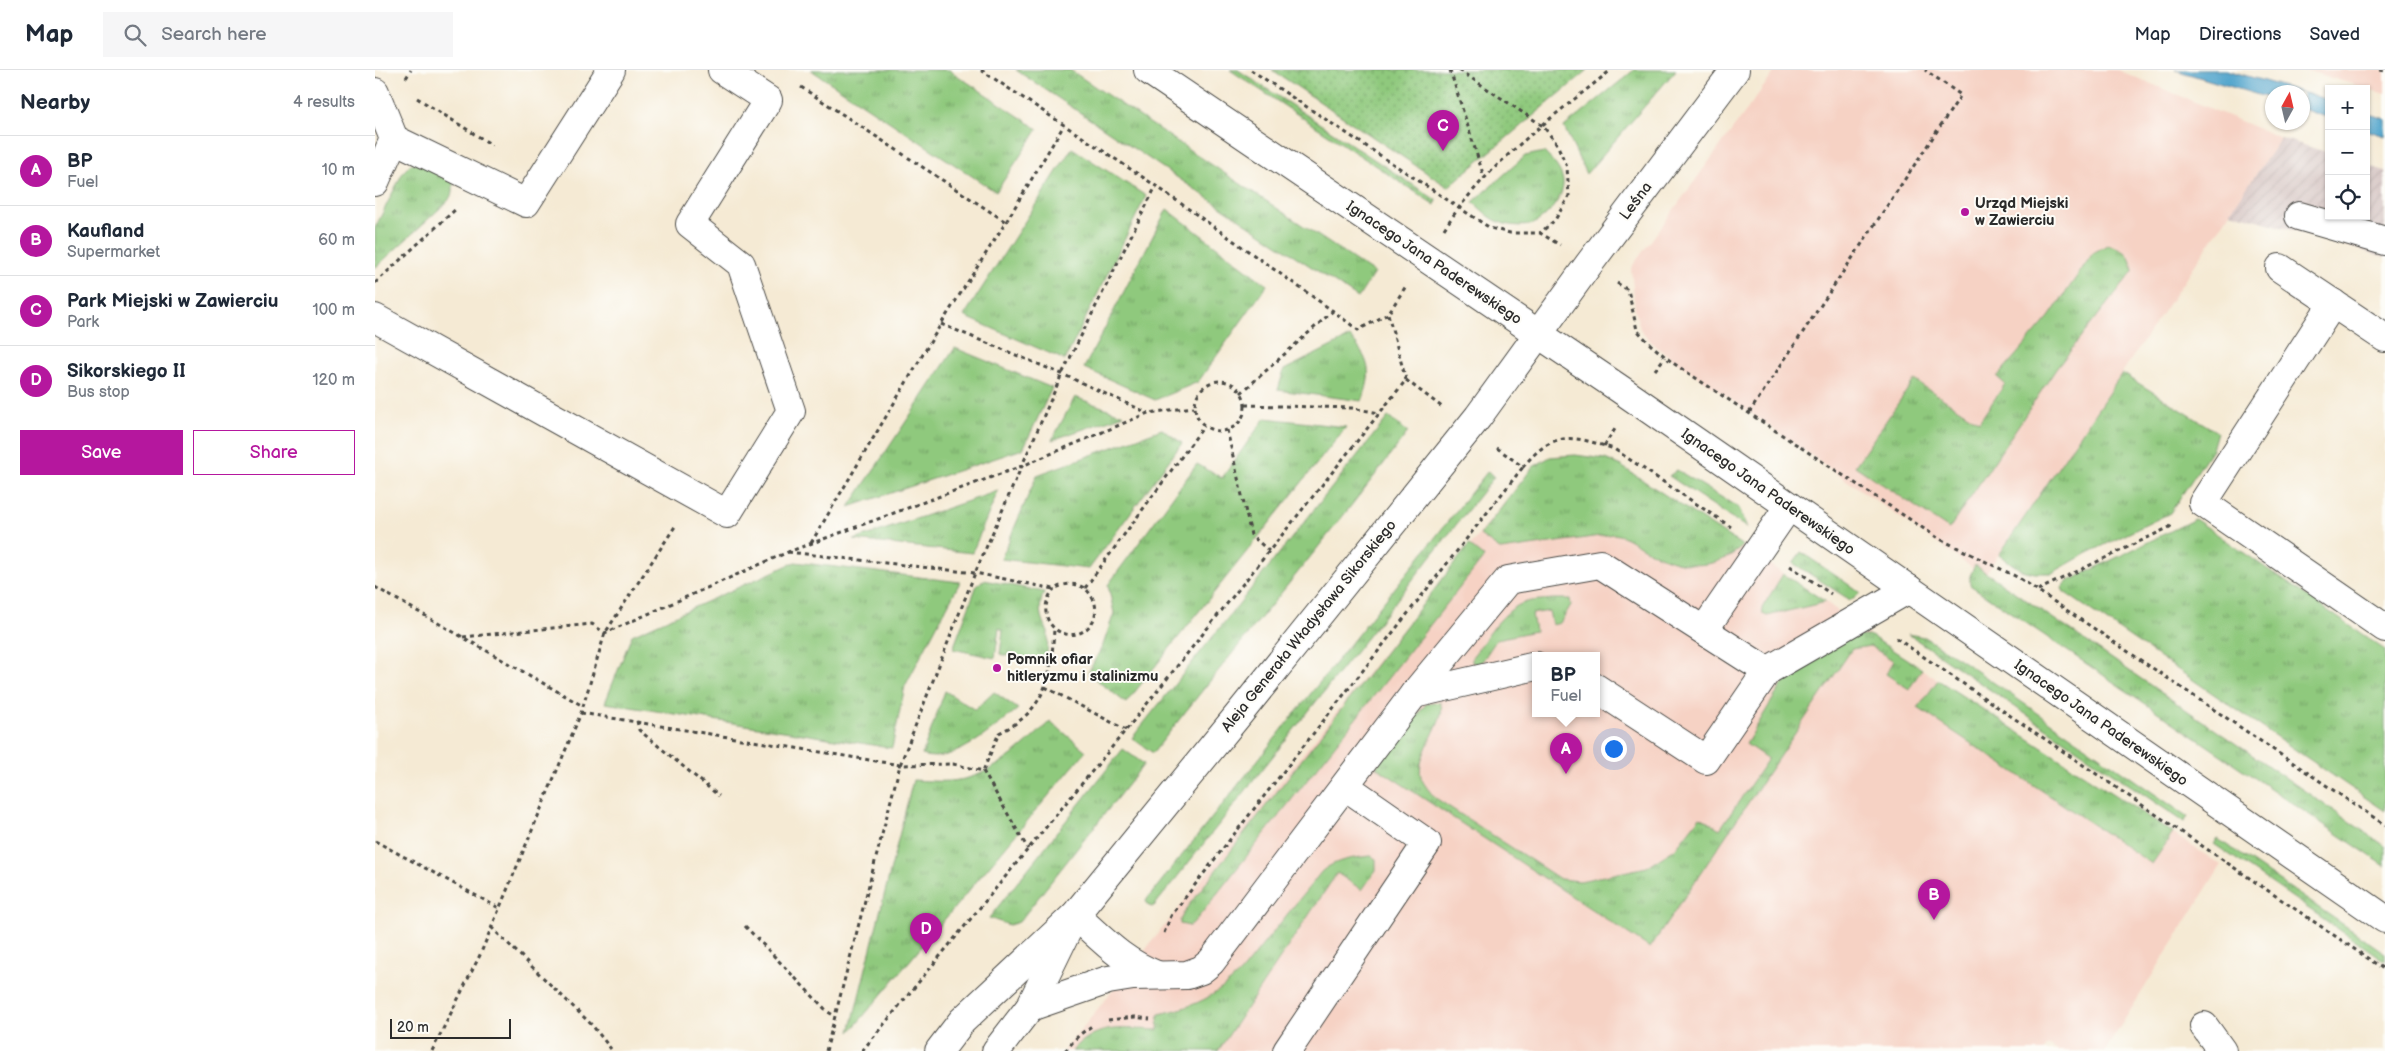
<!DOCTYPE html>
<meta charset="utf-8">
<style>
:root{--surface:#fff;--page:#f6f6f7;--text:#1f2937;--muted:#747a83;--line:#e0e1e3;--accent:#b5179e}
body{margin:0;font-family:"Balsamiq Sans",sans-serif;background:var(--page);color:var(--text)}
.controls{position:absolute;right:15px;top:15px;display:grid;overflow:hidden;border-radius:0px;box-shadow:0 1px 4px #0004}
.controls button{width:45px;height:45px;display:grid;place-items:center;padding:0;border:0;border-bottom:1px solid var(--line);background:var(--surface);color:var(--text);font:25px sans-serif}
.compass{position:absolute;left:1890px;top:15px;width:45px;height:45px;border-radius:50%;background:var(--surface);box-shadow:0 1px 4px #0004;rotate:8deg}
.scale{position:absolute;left:15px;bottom:12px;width:121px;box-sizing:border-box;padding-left:5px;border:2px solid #2b2b2b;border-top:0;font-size:14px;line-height:18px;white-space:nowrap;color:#2b2b2b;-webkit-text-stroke:4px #fdfcf7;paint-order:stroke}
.you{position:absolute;left:1238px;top:678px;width:18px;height:18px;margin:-12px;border:4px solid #fff;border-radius:50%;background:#1a73e8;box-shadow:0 0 0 8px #1a73e833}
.badge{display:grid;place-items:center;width:32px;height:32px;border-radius:50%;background:var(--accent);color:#fff;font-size:16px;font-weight:700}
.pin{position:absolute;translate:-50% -41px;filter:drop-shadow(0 1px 2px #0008)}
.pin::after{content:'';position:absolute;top:26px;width:18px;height:15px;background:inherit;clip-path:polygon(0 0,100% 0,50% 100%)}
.popup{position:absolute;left:1157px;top:582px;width:68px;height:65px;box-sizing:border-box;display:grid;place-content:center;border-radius:0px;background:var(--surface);filter:drop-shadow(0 1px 4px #0005);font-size:16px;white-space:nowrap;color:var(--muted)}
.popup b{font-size:19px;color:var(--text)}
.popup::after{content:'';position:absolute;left:50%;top:100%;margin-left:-10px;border:10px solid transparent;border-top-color:var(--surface)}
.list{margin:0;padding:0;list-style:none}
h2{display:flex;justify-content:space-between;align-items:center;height:65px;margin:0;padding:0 20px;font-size:21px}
h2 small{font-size:16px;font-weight:400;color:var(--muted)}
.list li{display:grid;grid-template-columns:32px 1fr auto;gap:15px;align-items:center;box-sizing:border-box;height:70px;padding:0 20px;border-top:1px solid var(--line)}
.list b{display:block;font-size:19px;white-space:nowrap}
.list p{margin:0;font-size:16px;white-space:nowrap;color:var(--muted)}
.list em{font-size:16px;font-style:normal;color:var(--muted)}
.actions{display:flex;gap:10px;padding:15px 20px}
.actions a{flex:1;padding:11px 0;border:1px solid var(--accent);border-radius:0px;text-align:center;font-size:18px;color:var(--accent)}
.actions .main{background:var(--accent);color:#fff}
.icon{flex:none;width:28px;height:28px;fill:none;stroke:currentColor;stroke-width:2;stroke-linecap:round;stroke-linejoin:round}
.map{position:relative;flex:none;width:2010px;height:981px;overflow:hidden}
header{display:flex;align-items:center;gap:30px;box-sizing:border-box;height:70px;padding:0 25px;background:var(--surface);border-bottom:1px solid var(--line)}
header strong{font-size:24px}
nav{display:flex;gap:28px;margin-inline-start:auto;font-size:18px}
.search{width:350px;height:45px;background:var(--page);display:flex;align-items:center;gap:12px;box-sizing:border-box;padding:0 18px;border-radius:0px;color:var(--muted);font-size:19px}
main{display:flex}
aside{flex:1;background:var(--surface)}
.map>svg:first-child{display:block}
.built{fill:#f6d2c4;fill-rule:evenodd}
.industrial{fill:url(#industrial-furrows)}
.grass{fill:url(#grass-tufts);stroke:#5d7a54}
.park{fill:url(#park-dots);stroke:#5d7a54}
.water{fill:#51a4cc;stroke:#3e687c}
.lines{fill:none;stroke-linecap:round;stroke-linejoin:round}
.minor-casing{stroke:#494844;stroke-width:30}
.major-casing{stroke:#494844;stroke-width:30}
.path{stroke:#494844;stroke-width:3;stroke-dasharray:4 4;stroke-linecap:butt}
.minor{stroke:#fff;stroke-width:28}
.major{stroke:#fff;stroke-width:28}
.poi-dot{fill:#b5179e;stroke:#fdfcf7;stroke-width:2}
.labels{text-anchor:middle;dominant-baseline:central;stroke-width:4;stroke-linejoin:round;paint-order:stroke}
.street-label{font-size:15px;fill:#2b2b2b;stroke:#fdfcf7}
.poi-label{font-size:15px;font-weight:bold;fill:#2b2b2b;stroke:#fdfcf7;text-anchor:start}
</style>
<header>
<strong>Map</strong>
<div class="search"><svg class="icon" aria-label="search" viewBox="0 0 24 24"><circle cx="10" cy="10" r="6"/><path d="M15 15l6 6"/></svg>Search here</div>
<nav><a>Map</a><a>Directions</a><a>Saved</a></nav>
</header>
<main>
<aside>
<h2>Nearby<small>4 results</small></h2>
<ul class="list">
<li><span class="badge">A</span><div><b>BP</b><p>Fuel</p></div><em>10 m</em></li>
<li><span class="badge">B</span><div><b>Kaufland</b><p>Supermarket</p></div><em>60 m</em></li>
<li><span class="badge">C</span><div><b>Park Miejski w Zawierciu</b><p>Park</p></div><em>100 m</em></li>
<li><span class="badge">D</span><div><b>Sikorskiego II</b><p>Bus stop</p></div><em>120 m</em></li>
</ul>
<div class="actions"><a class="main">Save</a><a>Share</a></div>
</aside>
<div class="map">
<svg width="2010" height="981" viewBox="0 0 2010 981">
<defs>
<pattern id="industrial-furrows" width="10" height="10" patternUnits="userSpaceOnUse" patternTransform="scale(1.25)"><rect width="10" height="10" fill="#d1bfbe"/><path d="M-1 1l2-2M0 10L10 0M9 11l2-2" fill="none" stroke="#b4a4a3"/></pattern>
<pattern id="grass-tufts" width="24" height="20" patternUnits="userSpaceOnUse" patternTransform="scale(1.25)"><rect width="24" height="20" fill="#8fc97d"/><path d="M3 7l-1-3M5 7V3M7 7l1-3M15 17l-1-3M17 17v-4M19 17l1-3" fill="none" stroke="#75a367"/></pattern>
<pattern id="park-dots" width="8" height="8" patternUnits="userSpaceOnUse" patternTransform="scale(1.25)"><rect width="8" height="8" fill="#8fc97d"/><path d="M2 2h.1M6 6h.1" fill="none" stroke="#75a367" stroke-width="1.8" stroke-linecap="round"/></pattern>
</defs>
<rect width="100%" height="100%" fill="#fdfcf7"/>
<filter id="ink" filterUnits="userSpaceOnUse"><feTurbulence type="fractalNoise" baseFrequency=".02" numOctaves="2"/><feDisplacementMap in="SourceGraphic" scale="10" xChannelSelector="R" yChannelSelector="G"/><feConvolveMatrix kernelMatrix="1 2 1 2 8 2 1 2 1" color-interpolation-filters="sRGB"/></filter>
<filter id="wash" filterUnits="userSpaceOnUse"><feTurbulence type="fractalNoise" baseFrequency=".0096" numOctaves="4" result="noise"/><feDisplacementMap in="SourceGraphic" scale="20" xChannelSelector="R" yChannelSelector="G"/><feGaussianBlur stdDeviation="1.12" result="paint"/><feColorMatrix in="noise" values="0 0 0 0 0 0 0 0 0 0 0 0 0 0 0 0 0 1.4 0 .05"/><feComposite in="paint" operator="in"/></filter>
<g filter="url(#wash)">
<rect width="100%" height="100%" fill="#f5ead4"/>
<g class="built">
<polygon points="1401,0 1743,0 1906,68 1609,506 1318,303 1279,275 1265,259 1260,239 1256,198"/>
<polygon points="1930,0 2010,0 2010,24"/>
<path d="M1186 385 1212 386 1230 389 1246 396 1451 532 1496 566 1846 795 1730 981H1683L1673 975 1669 981H689L1158 397 1175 387ZM1161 585H1221V643H1161Z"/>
</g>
<polygon class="industrial" points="1906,68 1954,83 1954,146 1991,146 1991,95 2010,101 2010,187 1855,142"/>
<g class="grass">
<polygon points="436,0 574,0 663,59 621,122"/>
<polygon points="641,0 695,0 999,203 983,228"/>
<polygon points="855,0 863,0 1061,130 1060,135"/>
<polygon points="1259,0 1301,0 1211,104 1189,57"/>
<polygon points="697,78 771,126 690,290 589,246"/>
<path d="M1169 82C1177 91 1186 98 1188 111 1190 127 1171 148 1158 154 1150 157 1135 156 1127 153 1116 150 1106 139 1098 132L1150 86Z"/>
<polygon points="36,94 54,95 78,112 78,122 73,131 0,198 0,158 28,102"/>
<polygon points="792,139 892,215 823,312 780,330 709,298"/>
<path d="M1732 175C1749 178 1755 183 1758 201L1681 299 1574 459 1480 396 1539 310 1604 352 1630 314 1622 307 1674 247 1718 183Z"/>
<path d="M975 267C995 290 998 302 987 331L903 320 909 300Z"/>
<polygon points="580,278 677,318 648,379 474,437"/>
<polygon points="1747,303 1842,362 1837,379 1795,443 1707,486 1677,503 1660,503 1646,500 1624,485"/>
<polygon points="700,327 749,345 677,370"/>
<path d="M1013 347 1033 362C951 471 862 575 778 683L757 668Z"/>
<polygon points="890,348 971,357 751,633 713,603 728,575 739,543 733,515 822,394 847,408"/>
<polygon points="787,359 807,373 714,499 626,489 662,405"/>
<path d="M1200 385 1230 389 1246 396 1368 476C1337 504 1303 497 1270 479 1259 473 1252 466 1239 464L1126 480 1105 465 1158 397 1175 387Z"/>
<polygon points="1302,400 1364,438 1372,458 1294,406"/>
<polygon points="1113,401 1119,407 780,835 777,837 773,835 771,831 773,828"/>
<polygon points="623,421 597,483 479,470"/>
<polygon points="1820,449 2010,580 2010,741 1689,522 1687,518 1692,512"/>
<polygon points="1094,475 1109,487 818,854 814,856 805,854 805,850 813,836"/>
<polygon points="1426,482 1486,523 1475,530 1418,493"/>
<polygon points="420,492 585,512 530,616 517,678 230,633 257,565"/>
<polygon points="1600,495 2010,776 2010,796 1595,515 1595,506"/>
<polygon points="1408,504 1451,532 1392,546 1388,544 1387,538"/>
<path d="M609 510 669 522C663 537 664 548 673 561L672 594 625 584 628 560 624 558 620 588 578 579 602 515Z"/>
<path d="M1178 529H1195L1196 535 1185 553 1177 555 1174 541 1157 544 1160 561 1122 569 1106 593 1100 594 1097 592V587C1111 570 1125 543 1146 534 1155 530 1168 530 1178 529Z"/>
<polygon points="1533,564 1549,567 1586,590 1813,747 1809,752"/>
<path d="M1484 566H1496L1547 599 1534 619 1511 604 1519 591 1495 576 1477 579 1275 878 1001 697 1051 634 1065 632C1074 649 1040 682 1046 707 1048 714 1055 721 1059 727L1185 809 1205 811 1272 797 1300 779 1325 747 1345 759 1393 689 1371 674C1386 651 1407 608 1428 591 1443 579 1465 570 1484 566Z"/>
<polygon points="1563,610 1798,763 1777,794 1543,638"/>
<path d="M570 621 600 640 619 622 643 639C620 657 578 696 547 685Z"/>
<path d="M675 651 711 681 475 962 538 710C556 711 576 713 593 708 625 699 652 674 675 651Z"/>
<polygon points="748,679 769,694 644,852 634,855 614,848"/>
<polygon points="1843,769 2010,883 2010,891 1839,774"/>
<path d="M996 786 1001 789V800L987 820 962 803 843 981H697C723 952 748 959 783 960L784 944C819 937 840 927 866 902L947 801C962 789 978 788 996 786Z"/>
</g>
<polygon class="park" points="897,0 1213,0 1073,117"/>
<g class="water">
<polygon points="1800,0 1852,0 1954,30 1954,48 1928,39 1928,22 1898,22 1897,29"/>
<polygon points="1991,43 2010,49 2010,66 1991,60"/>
</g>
</g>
<g filter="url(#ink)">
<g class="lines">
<defs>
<g id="minor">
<polyline points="0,22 19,69 0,112"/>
<polyline points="19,69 151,133 236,0"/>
<polyline points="1924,146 2010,171"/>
<polyline points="1905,198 2010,268"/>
<polyline points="1958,233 1828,433 2010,558"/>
<polyline points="0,248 352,444 416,341 366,194 315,154 393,30 347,0"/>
<polyline points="1329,560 1414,436"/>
<polyline points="1392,601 1534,519"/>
<polyline points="1039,624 1161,596"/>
<path d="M700 845C727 869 747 892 782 905"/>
<polyline points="655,937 733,910 758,906 812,905 826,900 836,892 1039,624 1133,510 1225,494 1392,601 1331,690 1221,618"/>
<polyline points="1829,956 1847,981"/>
<polyline points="564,981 587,951 700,845 864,644 1103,347 1214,194 1360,0"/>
<polyline points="621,981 655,937 693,859"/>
<polyline points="912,981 1052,773 970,716"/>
</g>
<polyline id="major" points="773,0 1245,319 2010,849"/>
</defs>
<use href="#minor" class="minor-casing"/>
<use href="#major" class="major-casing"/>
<g class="path">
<polyline points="606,0 781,116 958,241"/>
<polyline points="876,0 1115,158 1135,163 1165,163 1185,175"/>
<polyline points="1075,0 1109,107"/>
<polyline points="1084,0 1168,56 1182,74 1192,97 1194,126 1180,150 1165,163"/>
<polyline points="2005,0 2010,1"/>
<polyline points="31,8 36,0"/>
<polyline points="426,17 631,152"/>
<polyline points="42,28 117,75"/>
<path d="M1069 159C1111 94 1177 48 1236 0"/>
<polyline points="0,213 82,138"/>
<polyline points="1242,213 1253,220 1262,260 1276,275 1298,293 1563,468 1644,508 2010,755"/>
<polyline points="566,254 687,304 773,343"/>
<polyline points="1280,300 1290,287"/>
<polyline points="1031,310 1067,337"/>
<circle cx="845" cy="336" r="25"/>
<polyline points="866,323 958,241 983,260 1013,244 1031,216"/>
<polyline points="870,335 977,338 1004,343"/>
<polyline points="1374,343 1586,25 1550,0"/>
<polyline points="852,360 876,465 894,481"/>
<polyline points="1229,376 1240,359"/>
<path d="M1122 378 1148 397C1178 360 1197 365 1239 379L1356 457"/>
<polyline points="436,473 566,254 631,152 689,55"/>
<path d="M413 482 600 503 679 519C693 511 710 512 718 529 722 536 721 545 718 551 699 583 652 553 679 519"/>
<polyline points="1415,496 1456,524"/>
<polyline points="0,517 208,636"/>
<polyline points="710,518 829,356"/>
<polyline points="1663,520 1795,457 1798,452"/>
<polyline points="88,567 217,554 230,563 413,482 647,396 773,343 819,337"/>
<polyline points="1521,568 2010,900"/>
<polyline points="670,617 751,660"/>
<path d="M206 643 525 695 578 694 608 701 624 663C672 640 676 607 679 559"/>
<polyline points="262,651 264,660 344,726"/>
<polyline points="608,701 653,779"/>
<polyline points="0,771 124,838"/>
<polyline points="370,856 453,942 460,946"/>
<polyline points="116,857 217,955 236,979"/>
<polyline points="789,863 796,846 853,772 1148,397"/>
<polyline points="733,950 760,947 775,949"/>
<polyline points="57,981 105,885 206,643 230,563 301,455"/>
<polyline points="451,981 525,695 600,503 687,304 781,116"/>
<polyline points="487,981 751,660 1031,310 1013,244"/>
<polyline points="690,981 704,965 718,955"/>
</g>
<use href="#minor" class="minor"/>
<use href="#major" class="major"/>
</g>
</g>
<g class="poi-dot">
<circle cx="1590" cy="142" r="5"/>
<circle cx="622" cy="598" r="5"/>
</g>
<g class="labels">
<g class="street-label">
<text transform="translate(1261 131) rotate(-53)">Leśna</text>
<text transform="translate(1059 193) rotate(34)">Ignacego Jana Paderewskiego</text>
<text transform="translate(1393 422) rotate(35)">Ignacego Jana Paderewskiego</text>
<text transform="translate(934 556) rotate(-51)">Aleja Generała Władysława Sikorskiego</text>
<text transform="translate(1726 653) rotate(35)">Ignacego Jana Paderewskiego</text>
</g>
<g class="poi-label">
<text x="1600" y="133">Urząd Miejski<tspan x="1600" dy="17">w Zawierciu</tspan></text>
<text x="632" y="589">Pomnik ofiar<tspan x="632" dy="17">hitleryzmu i stalinizmu</tspan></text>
</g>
</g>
</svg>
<div class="controls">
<button>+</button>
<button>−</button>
<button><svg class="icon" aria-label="locate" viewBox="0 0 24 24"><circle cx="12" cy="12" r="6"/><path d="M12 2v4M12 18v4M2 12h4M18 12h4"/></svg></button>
</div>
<svg class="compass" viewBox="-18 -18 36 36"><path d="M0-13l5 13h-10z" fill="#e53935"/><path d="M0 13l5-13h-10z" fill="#747a83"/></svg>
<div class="scale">20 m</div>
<div class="you"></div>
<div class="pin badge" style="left:1191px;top:704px">A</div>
<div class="popup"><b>BP</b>Fuel</div>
<div class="pin badge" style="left:1559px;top:850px">B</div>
<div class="pin badge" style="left:1068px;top:81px">C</div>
<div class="pin badge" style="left:551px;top:884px">D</div>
</div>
</main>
